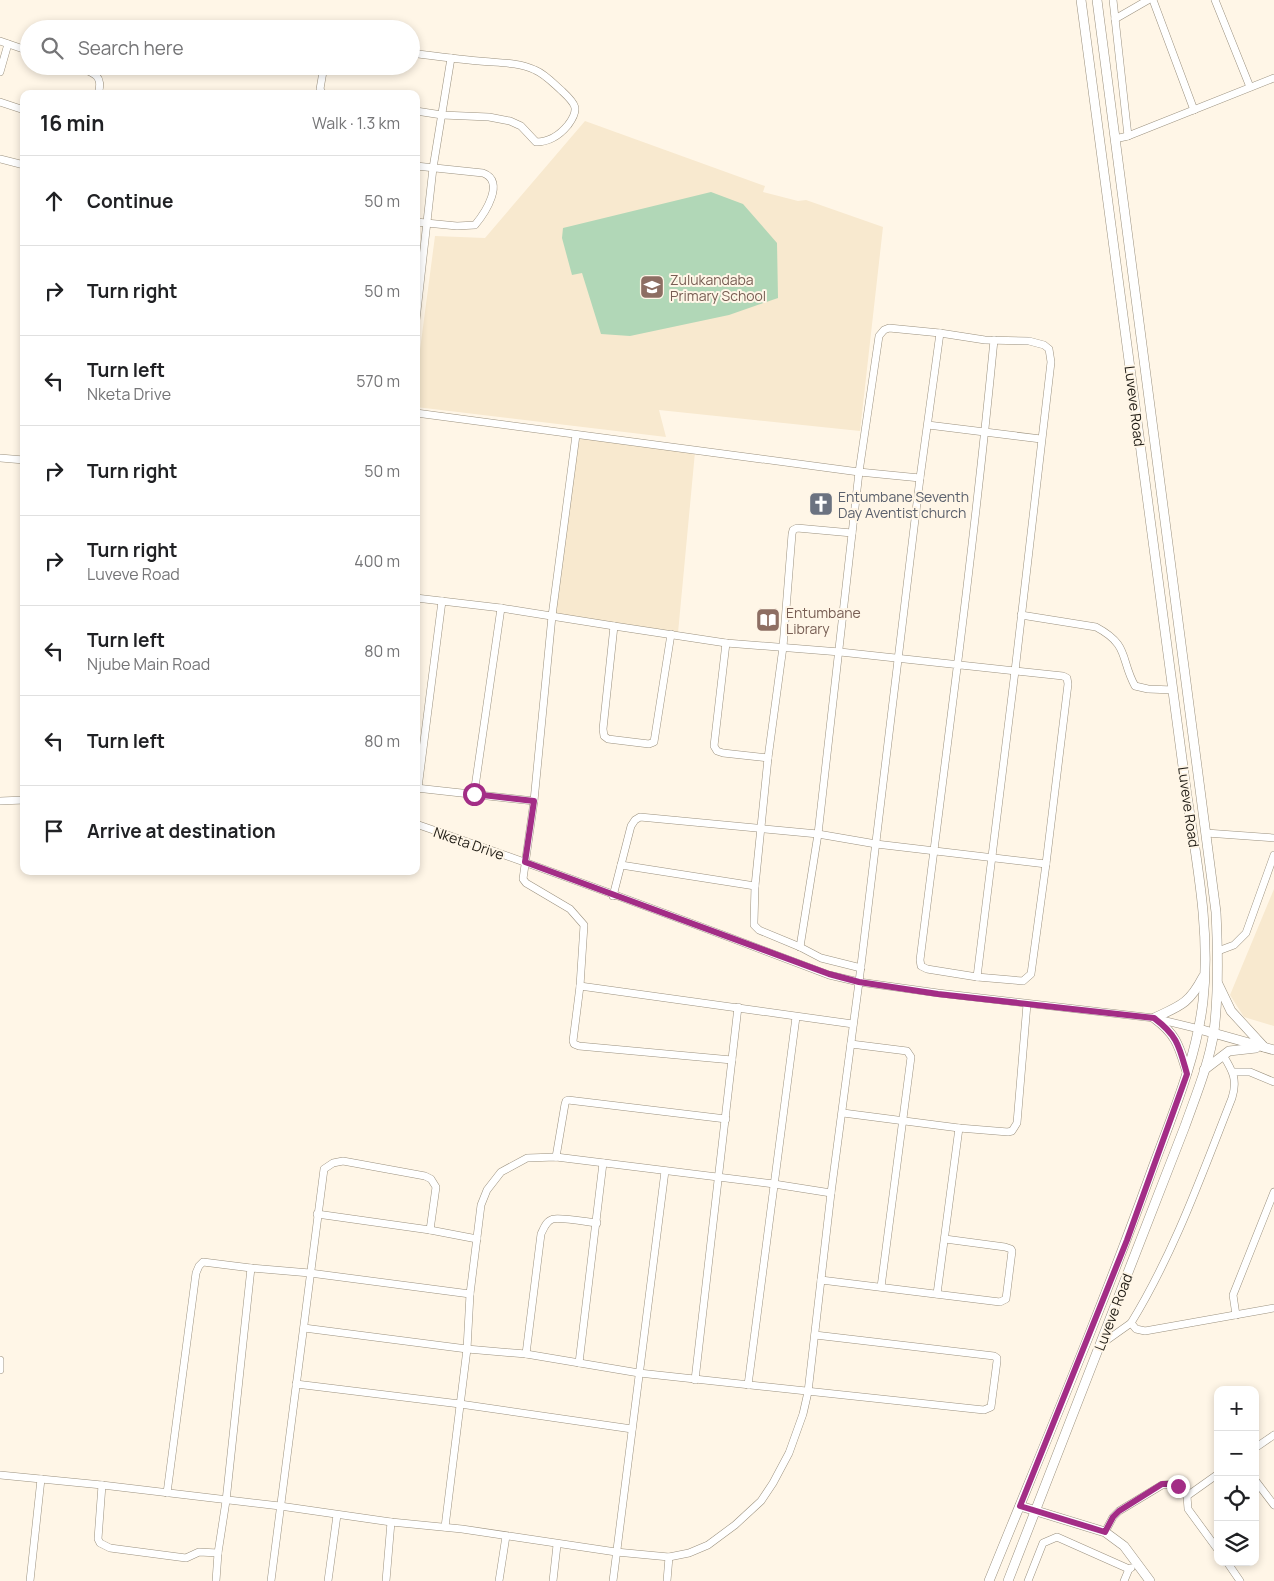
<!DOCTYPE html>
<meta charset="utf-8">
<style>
:root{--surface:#fff;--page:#f6f6f6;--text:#202124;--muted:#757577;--line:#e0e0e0}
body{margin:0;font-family:Manrope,sans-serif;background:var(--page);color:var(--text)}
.controls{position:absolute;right:15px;bottom:15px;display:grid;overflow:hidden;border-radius:10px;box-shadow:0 2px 8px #0003}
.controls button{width:45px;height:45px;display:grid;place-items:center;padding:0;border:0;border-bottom:1px solid var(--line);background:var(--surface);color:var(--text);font:25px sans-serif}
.stop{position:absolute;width:15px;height:15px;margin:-11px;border:4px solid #a32d86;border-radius:50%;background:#fff}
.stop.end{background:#a32d86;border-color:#fff;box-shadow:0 1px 5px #0008}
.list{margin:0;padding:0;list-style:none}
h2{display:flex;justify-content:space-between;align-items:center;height:65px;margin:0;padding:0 20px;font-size:21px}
h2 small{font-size:16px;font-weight:400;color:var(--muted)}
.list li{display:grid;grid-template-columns:32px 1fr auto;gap:15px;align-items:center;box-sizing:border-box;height:90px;padding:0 20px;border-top:1px solid var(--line)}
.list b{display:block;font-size:19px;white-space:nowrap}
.list p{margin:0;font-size:16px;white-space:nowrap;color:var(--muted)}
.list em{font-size:16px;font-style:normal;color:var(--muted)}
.icon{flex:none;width:28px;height:28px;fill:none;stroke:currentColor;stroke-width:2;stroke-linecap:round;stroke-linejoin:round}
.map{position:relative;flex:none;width:1274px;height:1581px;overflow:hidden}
.search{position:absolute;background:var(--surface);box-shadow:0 2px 8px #0003;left:20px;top:20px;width:400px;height:55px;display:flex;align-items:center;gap:12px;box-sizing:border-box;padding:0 18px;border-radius:28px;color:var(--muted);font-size:19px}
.panel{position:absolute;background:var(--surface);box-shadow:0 2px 8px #0003;left:20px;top:90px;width:400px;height:785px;border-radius:10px}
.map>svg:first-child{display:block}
.built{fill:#f8e9cf}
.green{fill:#b1d7b7}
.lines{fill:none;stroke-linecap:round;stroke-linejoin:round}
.minor-casing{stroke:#9b917f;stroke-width:8}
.tertiary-casing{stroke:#9b917f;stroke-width:10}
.minor{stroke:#fff;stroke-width:7}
.tertiary{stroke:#fff;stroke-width:9}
.route{stroke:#a32d86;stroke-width:6}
.labels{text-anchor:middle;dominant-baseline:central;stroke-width:4;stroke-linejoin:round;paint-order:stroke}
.education-label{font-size:14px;fill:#785e54;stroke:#fff6e7;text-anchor:start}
.street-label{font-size:14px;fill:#1f1b14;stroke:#fff6e7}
.worship-label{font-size:14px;fill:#5b616d;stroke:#fff6e7;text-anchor:start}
</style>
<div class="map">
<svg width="1274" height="1581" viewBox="0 0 1274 1581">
<rect width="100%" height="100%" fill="#fff6e7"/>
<g class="built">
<polygon points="585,121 765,186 763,192 798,201 806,200 883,227 860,431 659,410 666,437 416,407 416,380 435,236 485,238"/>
<polygon points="578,436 695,452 678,633 554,614"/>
<polygon points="1274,889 1274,1026 1244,1017 1230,995"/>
</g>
<polygon class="green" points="711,192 743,204 777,243 778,298 729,315 630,336 601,334 582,273 572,275 562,238 563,228"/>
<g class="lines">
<defs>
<g id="minor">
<polyline points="1113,0 1128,136"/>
<polyline points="1153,0 1194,110"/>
<polyline points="1215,0 1250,87"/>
<polyline points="1115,19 1148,0"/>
<polyline points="0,41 29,51"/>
<path d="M411 53C434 56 457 59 479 61 498 63 518 62 535 70 545 74 554 84 562 91 576 104 580 109 568 125 559 136 549 142 536 142L521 126 510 121 489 117 442 115 416 111"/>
<path d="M74 66C90 72 105 73 98 94"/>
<polyline points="0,72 8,44"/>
<polyline points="323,94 320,89 324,66"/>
<polyline points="0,102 24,110"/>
<polyline points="1115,139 1128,136 1274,78"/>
<polyline points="0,159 24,165"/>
<path d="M416 166 483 173C506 181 485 213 475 225L457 226 416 222"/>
<polyline points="416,320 433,168 451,58"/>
<polyline points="416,413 859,472 920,478"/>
<polyline points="928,425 1041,439"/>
<polyline points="576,435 552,616 534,801 523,879 526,883 570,909 584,925 580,986 573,1041 574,1044 579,1046 732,1060"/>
<polyline points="0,458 24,460"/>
<polyline points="852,533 797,528 793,530 792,534 783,647 768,758 755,886 754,922 754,925 759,930 800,947 821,958 861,968"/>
<path d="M416 598 501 608 614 626 726 643 840 652 1063 676 1067 678 1068 684 1046 864 1031 974 1023 981 977 977 927 969 921 966 920 960C946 754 974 547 994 340"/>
<path d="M1021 615 1096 627C1130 645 1120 659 1135 686L1148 689 1173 690"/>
<polyline points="614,626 603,729 604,736 608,739 649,744 654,742 671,634"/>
<polyline points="726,643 714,746 717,751 723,753 768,758"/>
<polyline points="416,788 534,801"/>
<polyline points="418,788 442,601"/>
<polyline points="474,794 501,608"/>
<polyline points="0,801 24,800"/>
<path d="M416 824C555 872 692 923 829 975L859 982 938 993 1154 1018 1199 1029"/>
<polyline points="1206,833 1274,838"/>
<polyline points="621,865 755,886"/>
<polyline points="613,896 631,826 635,820 640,817 818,834 876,844 1046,864"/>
<polyline points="800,947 818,834 859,472 879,336 884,330 889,328 940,333 985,340 1029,341 1044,345 1049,349 1051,362 1015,671 977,977"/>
<polyline points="1218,951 1234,945 1246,933 1274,855"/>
<polyline points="580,986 853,1024"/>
<polyline points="851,1044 907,1051 911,1057 881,1287"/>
<path d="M1223 1055C1232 1070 1238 1079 1232 1098 1202 1174 1174 1253 1131 1323L1136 1329 1145 1331 1274 1308"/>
<polyline points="1233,1072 1250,1072 1274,1082"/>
<polyline points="843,1113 959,1128 1008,1132 1012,1131 1017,1123 1027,1004"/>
<polyline points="556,1157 565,1104 566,1101 568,1100 726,1119"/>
<polyline points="317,1214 430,1230 477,1239"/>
<polyline points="821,1280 1000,1302 1006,1299 1012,1251 1011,1249 1005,1247 945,1239"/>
<polyline points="937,1294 959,1128"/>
<polyline points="1236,1315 1233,1295 1274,1192"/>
<polyline points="304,1328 467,1349 526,1354 639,1373 984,1410 991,1407 997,1361 997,1358 994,1356 815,1335"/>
<polyline points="1100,1345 1131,1323"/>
<path d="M526 1354 541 1234C544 1228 546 1221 553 1219 560 1217 588 1222 597 1223"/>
<polyline points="0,1360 0,1370"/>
<polyline points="579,1363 603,1163"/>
<polyline points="695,1380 738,1007"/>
<polyline points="296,1384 460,1404 632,1429"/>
<polyline points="748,1385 796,1017"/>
<polyline points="1255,1448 1274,1435"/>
<polyline points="1218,1474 1187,1496 1188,1509 1218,1550"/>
<polyline points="0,1475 102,1485 280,1506 391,1522 462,1529 616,1552 669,1557 689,1553 708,1545 735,1525 761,1501 773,1483 789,1453 803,1414 808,1392 831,1193 859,982 920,478 940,333"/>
<polyline points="1255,1480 1274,1505"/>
<polyline points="102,1485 98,1539 100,1543 110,1548 186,1558 199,1552 218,1553"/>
<polyline points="167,1493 196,1273 199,1266 203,1262 251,1268 310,1273 470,1294"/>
<polyline points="445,1527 467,1349 470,1294 481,1205 487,1190 501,1172 527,1158 556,1157 774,1184 831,1193"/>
<path d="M1105 1532 1113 1517 1119 1511 1162 1485C1175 1483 1179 1487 1187 1496"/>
<polyline points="1227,1562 1240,1581"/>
<polyline points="30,1581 41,1479"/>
<polyline points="216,1581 218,1553 226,1501 251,1268"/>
<polyline points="271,1581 324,1169 333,1163 343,1161 425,1176 431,1179 436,1187 430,1230"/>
<polyline points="328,1581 337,1515"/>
<polyline points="386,1581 391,1522"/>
<polyline points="499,1581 506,1536"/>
<polyline points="553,1581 557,1545"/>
<polyline points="613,1581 665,1171"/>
<polyline points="667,1581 669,1557"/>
<polyline points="1028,1581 1043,1543 1057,1537 1129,1569"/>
<polyline points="1124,1581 1129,1569 1131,1568"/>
</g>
<g id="tertiary">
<polyline points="1218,984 1231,1011 1264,1047"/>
<polyline points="1199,1029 1274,1050"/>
<polyline points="1204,1070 1229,1051 1256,1048"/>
<path d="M1187 1072C1179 1046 1177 1035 1154 1018 1180 1006 1189 1004 1203 977"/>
<polyline points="1020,1506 1105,1532 1124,1546 1150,1581"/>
<path d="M989 1581C1043 1448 1099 1316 1148 1181 1169 1122 1196 1063 1203 1001 1211 930 1196 859 1186 789L1081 0"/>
<path d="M1008 1581 1185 1126C1196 1095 1209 1064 1214 1031 1219 991 1218 952 1216 912L1097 0"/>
</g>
</defs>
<use href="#minor" class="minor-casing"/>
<use href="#tertiary" class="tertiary-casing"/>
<use href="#minor" class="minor"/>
<use href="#tertiary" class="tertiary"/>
</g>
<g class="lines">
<path class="route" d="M474 794 534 801 525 862 829 974 859 982 938 994 1154 1018C1178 1036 1179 1046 1187 1074L1127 1240 1020 1506 1105 1532 1113 1517 1119 1511 1162 1484H1170L1178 1486"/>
</g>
<defs>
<symbol id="school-square" viewBox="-11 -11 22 22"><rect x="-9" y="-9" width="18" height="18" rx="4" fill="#8d6e63" stroke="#fff6e7"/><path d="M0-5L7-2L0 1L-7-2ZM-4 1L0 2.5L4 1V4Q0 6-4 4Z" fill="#fff"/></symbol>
<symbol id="church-square" viewBox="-11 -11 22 22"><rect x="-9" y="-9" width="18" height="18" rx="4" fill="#6b7280" stroke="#fff6e7"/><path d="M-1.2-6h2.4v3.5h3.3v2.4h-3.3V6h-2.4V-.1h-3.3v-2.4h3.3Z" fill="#fff"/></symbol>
<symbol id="library-square" viewBox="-11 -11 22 22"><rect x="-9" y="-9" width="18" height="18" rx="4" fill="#8d6e63" stroke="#fff6e7"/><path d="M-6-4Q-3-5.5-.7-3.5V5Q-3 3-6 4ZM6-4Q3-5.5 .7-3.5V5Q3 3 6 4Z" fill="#fff"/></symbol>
</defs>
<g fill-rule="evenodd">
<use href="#school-square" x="638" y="273" width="28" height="28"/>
<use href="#church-square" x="807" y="490" width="28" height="28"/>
<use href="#library-square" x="754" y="606" width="28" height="28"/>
</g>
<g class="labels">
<g class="education-label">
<text x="670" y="279">Zulukandaba<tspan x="670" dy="16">Primary School</tspan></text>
<text x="786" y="612">Entumbane<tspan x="786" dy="16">Library</tspan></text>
</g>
<g class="street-label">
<text transform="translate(1135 406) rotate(83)">Luveve Road</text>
<text transform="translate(1189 807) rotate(82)">Luveve Road</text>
<text transform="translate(469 843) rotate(19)">Nketa Drive</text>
<text transform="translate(1113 1312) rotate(-69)">Luveve Road</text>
</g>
<g class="worship-label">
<text x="838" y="496">Entumbane Seventh<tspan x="838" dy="16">Day Aventist church</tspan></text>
</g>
</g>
</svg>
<div class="controls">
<button>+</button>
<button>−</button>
<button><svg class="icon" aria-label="locate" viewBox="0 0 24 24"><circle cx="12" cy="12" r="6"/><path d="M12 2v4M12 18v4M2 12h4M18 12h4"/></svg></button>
<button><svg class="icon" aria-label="layers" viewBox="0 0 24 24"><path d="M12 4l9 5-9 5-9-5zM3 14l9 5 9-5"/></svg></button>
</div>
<div class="stop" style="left:474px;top:794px"></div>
<div class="stop end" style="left:1178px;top:1486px"></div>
<div class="search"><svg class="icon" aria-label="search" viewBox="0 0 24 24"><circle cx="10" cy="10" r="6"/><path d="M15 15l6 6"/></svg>Search here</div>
<section class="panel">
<h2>16 min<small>Walk · 1.3 km</small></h2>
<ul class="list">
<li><svg class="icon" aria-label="ahead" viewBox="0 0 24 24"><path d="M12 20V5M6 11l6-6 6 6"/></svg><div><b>Continue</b></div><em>50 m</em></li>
<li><svg class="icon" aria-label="right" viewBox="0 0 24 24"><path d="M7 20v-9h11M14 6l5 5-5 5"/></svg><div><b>Turn right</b></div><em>50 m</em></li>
<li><svg class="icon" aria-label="left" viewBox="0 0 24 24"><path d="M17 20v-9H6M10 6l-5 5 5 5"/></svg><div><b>Turn left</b><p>Nketa Drive</p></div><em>570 m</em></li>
<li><svg class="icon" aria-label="right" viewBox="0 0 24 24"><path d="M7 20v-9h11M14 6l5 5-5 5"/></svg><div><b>Turn right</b></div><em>50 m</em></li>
<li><svg class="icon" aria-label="right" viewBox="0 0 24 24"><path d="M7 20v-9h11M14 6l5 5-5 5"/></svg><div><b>Turn right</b><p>Luveve Road</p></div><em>400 m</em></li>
<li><svg class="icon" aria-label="left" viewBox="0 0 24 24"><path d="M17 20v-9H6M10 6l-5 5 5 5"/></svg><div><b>Turn left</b><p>Njube Main Road</p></div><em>80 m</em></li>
<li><svg class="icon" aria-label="left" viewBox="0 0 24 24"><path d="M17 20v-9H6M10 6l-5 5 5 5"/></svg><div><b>Turn left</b></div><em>80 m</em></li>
<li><svg class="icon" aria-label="arrive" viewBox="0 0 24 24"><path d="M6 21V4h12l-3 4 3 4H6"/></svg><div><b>Arrive at destination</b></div></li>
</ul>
</section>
</div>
